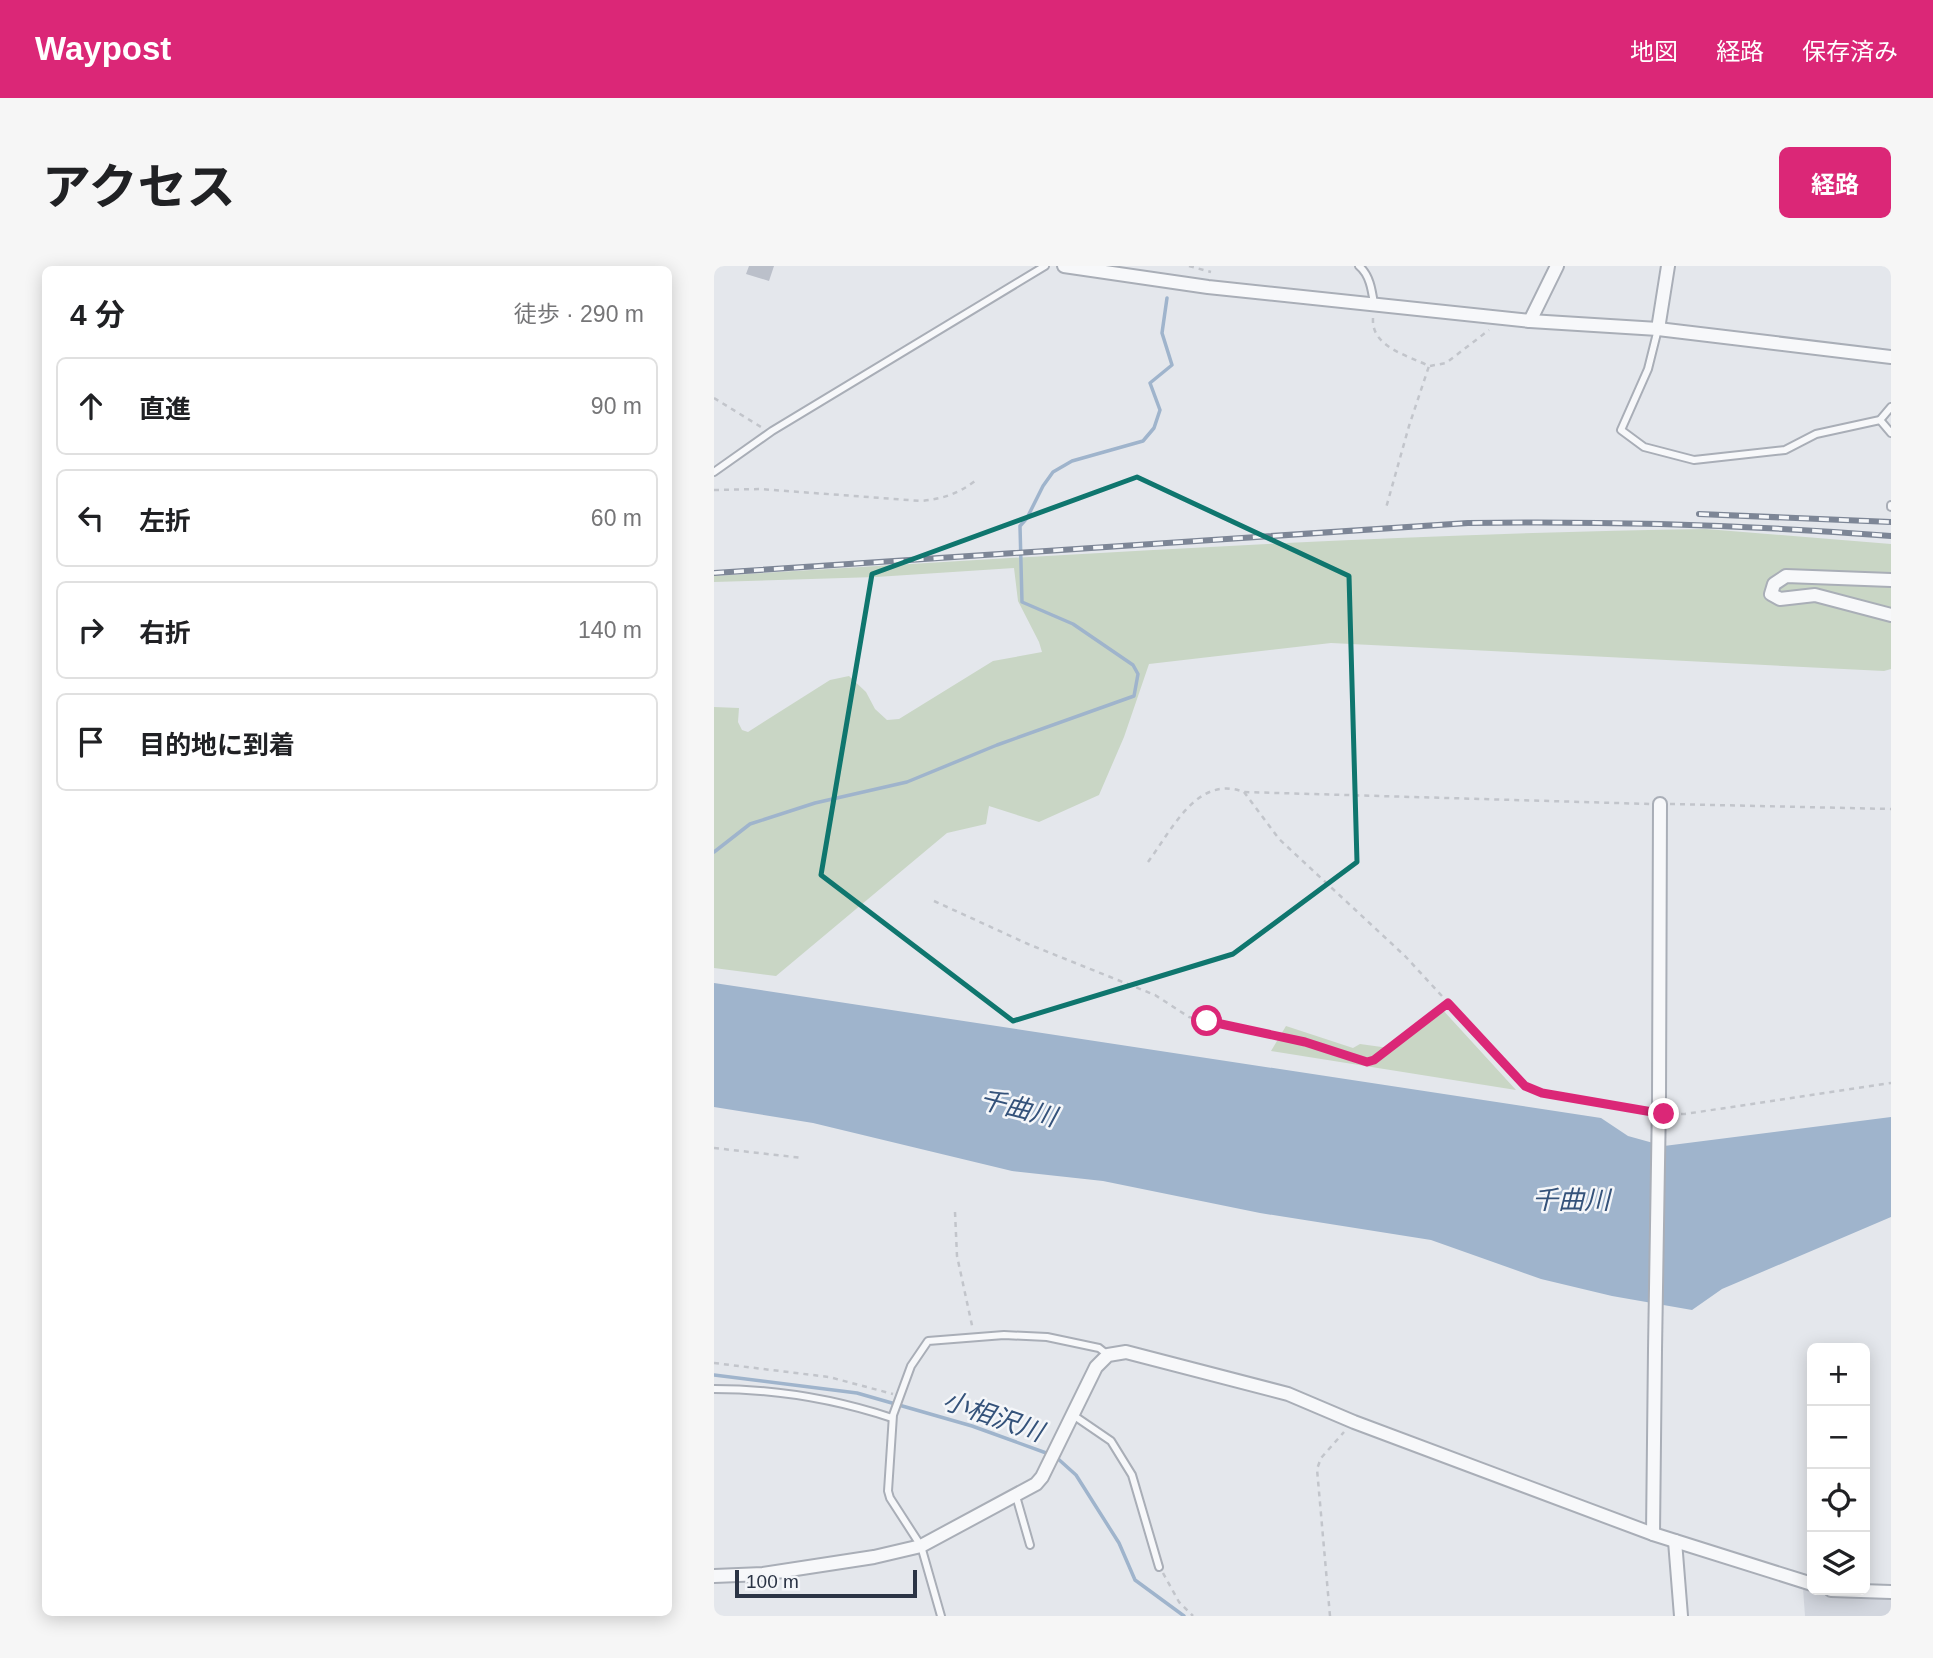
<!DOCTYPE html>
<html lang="ja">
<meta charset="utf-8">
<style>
:root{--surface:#fff;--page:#f6f6f6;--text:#202124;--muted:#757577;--line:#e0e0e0;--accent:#db2777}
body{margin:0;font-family:Helvetica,"Noto Sans JP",sans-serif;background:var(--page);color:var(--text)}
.controls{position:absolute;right:21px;bottom:21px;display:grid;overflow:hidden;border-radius:10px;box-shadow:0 4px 18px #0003}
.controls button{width:63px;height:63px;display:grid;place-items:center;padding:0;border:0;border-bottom:2px solid var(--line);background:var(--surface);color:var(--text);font:35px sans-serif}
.scale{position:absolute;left:21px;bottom:18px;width:182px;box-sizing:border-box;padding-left:7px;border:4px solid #2b3445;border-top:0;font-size:19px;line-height:24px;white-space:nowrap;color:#2b3445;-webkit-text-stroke:5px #f4f6f9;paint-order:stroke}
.stop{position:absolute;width:21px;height:21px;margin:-16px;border:5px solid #db2777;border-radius:50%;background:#fff}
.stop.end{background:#db2777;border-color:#fff;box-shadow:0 2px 7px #0008}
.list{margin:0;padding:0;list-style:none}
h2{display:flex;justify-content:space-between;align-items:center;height:91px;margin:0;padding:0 28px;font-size:30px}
h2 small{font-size:23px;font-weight:400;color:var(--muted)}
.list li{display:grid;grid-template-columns:46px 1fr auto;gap:21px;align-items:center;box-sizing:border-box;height:98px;margin:0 14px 14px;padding:0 14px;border:2px solid var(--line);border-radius:10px}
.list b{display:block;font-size:26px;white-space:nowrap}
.list em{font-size:23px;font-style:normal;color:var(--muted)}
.icon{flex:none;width:38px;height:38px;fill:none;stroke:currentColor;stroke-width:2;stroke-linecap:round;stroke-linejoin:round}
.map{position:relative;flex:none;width:1177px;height:1350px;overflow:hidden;border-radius:10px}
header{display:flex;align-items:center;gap:42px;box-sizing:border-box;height:98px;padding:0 35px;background:var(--accent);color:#fff}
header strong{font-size:33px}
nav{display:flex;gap:38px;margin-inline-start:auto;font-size:24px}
.intro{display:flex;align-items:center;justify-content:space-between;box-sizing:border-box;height:168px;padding:0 42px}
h1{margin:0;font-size:49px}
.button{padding:18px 32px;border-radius:10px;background:var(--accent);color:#fff;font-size:24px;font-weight:700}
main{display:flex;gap:42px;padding:0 42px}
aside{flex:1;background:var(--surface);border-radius:10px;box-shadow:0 4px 18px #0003}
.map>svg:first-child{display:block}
.built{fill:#d2d6de}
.green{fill:#c9d6c5}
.water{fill:#9fb4cc}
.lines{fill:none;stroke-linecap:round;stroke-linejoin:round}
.stream{stroke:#9fb4cc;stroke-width:3.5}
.building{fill:#bbc0ca}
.service-casing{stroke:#a9aeb7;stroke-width:10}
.minor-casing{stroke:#a9aeb7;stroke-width:16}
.path{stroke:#c2c5cb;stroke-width:2.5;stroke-dasharray:5 5;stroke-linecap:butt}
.service{stroke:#f7f8fa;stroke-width:6}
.minor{stroke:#f7f8fa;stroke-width:12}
.rail-casing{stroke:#7d8696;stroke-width:6}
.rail{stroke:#f4f6f9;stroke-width:3.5;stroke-dasharray:10;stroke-linecap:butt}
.minor-bridge-casing{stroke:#a9aeb7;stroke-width:16;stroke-linecap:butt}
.minor-bridge{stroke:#f7f8fa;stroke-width:12}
.route{stroke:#db2777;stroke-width:9}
.marked{fill:none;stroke:#0f766e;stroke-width:5;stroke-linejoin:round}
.labels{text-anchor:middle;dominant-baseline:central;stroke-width:5;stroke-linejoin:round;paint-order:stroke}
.water-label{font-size:26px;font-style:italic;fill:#34527a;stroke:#f4f6f9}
</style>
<header>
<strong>Waypost</strong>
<nav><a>地図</a><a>経路</a><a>保存済み</a></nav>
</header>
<div class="intro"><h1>アクセス</h1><a class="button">経路</a></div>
<main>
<aside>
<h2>4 分<small>徒歩 · 290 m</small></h2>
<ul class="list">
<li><svg class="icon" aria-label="ahead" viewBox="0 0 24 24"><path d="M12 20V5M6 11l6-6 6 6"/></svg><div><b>直進</b></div><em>90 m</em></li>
<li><svg class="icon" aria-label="left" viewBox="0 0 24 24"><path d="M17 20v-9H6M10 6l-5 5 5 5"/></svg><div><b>左折</b></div><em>60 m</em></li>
<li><svg class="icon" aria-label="right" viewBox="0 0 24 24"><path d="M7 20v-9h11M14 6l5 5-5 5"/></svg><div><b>右折</b></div><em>140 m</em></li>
<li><svg class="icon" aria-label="arrive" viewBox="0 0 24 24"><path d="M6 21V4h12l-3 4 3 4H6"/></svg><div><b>目的地に到着</b></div></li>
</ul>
</aside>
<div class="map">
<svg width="1177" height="1350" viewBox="0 0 1177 1350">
<rect width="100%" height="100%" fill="#e4e7ec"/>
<polygon class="built" points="1089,1322 1118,1330 1177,1332 1177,1350 1091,1350"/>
<g class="green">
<path d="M992 263 1177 278V403L1170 405 617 377 435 398 410 471 385 529 325 556 275 540 272 558 233 567 62 710 0 702V441L25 442 24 456 28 464 34 466 116 414 135 410 152 426 161 443 173 454 185 453 279 395 328 386 325 376 304 335 300 302 162 311 0 316V310C331 290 661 268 992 263Z"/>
<polygon points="727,742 802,824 557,785 572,760 639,782 646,778 675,782"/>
</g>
<polygon class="water" points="0,717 887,852 914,870 950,880 1177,851 1177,951 1008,1023 978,1044 898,1030 827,1013 717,974 546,947 389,915 298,905 99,857 0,841"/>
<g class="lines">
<g class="stream">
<polyline points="0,586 36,558 101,537 193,516 283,479 420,430 424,408 419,399 359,358 308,336 306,260 313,252 329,220 339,206 358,195 429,175 440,162 446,144 436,117 458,99 448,67 453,32"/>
<polyline points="0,1109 143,1127 258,1160 335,1188"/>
<polyline points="342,1191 362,1209 405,1277 421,1314 470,1350"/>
</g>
</g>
<polygon class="building" points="35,0 60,0 55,15 32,8"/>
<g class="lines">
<defs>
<g id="service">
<path d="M645 0C656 9 658 25 660 38"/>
<polyline points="944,63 934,103 907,164 930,181 980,194 1071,184 1102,168 1166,154 1177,141"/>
<polyline points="1166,154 1177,167"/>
<polyline points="0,206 58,165 331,0"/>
<polyline points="1177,239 1177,241"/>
<path d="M0 1123C60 1123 121 1133 178 1152"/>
<polyline points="359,1149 397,1175 418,1209 445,1301"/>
<polyline points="302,1230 316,1279"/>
<polyline points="227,1350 207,1280 176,1232 174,1225 179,1149 197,1100 214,1075 290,1069 333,1071 385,1082 394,1089"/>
</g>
<g id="minor">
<polyline points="350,0 494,21 816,55 944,63 1177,91"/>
<polyline points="816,55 843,0"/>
<polyline points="944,63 954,0"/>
<polyline points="1177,314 1072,310 1060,318 1057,328 1066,333 1101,329 1177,349"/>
<polyline points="945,836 946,538"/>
<polyline points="939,1268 941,1084"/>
<polyline points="961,1275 967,1350"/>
<polyline points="0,1310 49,1308 160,1291 207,1280 322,1218 328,1211 382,1101 394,1089 412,1086 574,1128 640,1156 939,1268 1098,1318"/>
<polyline points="1117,1324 1177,1326"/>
</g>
</defs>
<use href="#service" class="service-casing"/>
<use href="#minor" class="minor-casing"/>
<g class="path">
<polyline points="475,0 497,6"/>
<path d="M659 52C657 81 693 89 715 100L695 160 672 242"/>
<polyline points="716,100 732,97 775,64"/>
<polyline points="0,132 47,161"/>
<path d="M0 224 46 223 207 235C228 233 244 228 261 215"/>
<polyline points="530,526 565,573 691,690 811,820 828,827 933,845"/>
<polyline points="956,538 1177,543"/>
<path d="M434 596C458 564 483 508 530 526L936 538"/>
<polyline points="220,635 314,678 441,729 475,751 591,776 653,796 660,794 734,737"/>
<polyline points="957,848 971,848 1177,817"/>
<polyline points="0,882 89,892"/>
<polyline points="241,946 243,990 259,1064"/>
<polyline points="0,1097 115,1111 179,1128"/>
<polyline points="449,1307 465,1336 479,1350"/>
<polyline points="616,1350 603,1203 607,1192 630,1166"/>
</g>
<use href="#service" class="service"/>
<use href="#minor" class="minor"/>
<defs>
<g id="rail">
<polyline points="985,248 1177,256"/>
<path d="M0 307 754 257C896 255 1036 259 1177 270"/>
</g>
</defs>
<use href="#rail" class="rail-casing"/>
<use href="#rail" class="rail"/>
<defs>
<polyline id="minor-bridge" points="941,1084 945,836"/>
</defs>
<use href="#minor-bridge" class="minor-bridge-casing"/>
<use href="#minor-bridge" class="minor-bridge"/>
</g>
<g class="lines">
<polyline class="route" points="493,755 591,776 653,796 660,794 734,737 811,820 828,827 950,848"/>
</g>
<path class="marked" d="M423 211 635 310 643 596 519 688 299 755 107 609 158 308Z"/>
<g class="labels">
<g class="water-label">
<text transform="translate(304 842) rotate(14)">千曲川</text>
<text x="857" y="934">千曲川</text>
<text transform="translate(279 1150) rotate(19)">小相沢川</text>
</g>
</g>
</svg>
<div class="controls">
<button>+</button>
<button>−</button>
<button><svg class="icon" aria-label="locate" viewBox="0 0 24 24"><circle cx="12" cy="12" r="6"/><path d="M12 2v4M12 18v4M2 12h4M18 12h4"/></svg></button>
<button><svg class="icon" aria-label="layers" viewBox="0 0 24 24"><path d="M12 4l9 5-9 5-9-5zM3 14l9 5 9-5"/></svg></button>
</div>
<div class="scale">100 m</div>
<div class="stop" style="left:493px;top:755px"></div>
<div class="stop end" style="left:950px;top:848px"></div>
</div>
</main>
